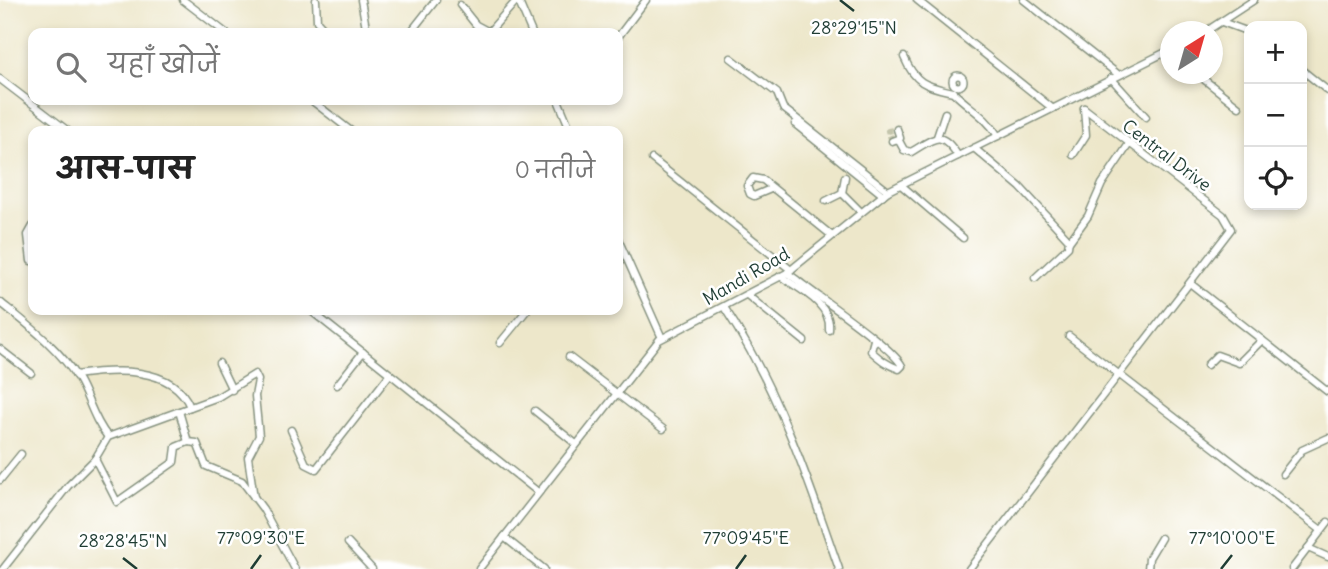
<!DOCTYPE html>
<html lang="hi">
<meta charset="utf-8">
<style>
:root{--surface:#fff;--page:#f2f2f2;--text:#222;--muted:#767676;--line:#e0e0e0}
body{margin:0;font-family:Delius,"Playpen Sans Deva",sans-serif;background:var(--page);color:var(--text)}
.controls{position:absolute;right:21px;top:21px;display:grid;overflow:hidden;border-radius:14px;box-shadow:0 4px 10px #0003}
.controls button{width:63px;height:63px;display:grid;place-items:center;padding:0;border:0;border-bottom:2px solid var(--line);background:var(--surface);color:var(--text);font:35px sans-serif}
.compass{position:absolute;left:1160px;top:21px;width:63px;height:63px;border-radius:50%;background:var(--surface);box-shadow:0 4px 10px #0003;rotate:37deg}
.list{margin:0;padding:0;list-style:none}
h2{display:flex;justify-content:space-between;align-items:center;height:91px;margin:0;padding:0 28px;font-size:30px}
h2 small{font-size:23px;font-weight:400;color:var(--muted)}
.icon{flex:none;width:38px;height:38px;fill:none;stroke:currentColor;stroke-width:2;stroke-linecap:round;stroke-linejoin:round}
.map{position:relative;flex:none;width:1328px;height:569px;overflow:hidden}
.search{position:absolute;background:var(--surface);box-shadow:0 4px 10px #0003;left:28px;top:28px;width:595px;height:77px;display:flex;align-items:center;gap:18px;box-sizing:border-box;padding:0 24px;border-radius:14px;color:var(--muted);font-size:26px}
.panel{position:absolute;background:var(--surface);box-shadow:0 4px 10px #0003;left:28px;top:126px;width:595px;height:189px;border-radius:14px}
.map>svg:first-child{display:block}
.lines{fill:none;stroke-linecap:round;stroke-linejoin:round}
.minor-tunnel{stroke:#c4c5ac;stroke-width:6;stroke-dasharray:6 3;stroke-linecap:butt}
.minor-casing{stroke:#86927f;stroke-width:9}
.minor{stroke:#fff;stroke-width:6}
.ticks{fill:none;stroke:#1f3d34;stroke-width:2.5}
.labels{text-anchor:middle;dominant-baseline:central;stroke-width:5;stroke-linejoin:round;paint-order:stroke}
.street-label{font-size:18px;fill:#1f3d34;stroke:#fff}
.ticks-label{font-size:18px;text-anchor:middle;fill:#1f3d34;stroke:#fff;stroke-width:5;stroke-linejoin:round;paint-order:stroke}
</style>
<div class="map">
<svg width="1328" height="569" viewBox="0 0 1328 569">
<rect width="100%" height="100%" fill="#fff"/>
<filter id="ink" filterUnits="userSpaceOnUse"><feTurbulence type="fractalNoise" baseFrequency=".0143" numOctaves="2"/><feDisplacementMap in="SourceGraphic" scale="14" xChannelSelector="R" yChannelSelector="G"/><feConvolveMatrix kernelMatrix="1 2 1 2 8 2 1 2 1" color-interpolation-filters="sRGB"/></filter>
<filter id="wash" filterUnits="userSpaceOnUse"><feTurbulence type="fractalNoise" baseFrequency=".00686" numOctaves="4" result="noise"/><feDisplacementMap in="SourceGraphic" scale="28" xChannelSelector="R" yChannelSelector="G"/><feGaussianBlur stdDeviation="1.57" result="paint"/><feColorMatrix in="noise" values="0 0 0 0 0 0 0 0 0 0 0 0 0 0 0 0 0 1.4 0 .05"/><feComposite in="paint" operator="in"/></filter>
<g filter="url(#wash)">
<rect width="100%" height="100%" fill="#ede7ca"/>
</g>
<g filter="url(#ink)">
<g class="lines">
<polyline class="minor-tunnel" points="892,141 888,131 897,129"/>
<defs>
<g id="minor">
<polyline points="183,0 226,33"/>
<polyline points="316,0 317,21 328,33"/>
<polyline points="361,0 367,33"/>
<polyline points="518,0 532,33"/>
<polyline points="917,0 1052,108"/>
<polyline points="1024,0 1119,75"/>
<polyline points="460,5 476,25 489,32 517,0"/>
<polyline points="1222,22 1249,32"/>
<polyline points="1205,32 1254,0"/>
<polyline points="410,33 436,0"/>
<polyline points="618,37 646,0"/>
<path d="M904 57C916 85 927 86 953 92 969 108 986 116 998 136"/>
<polyline points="731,58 777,93 783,108 888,191"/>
<polyline points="1302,70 1328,91"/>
<polyline points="1197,74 1239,107"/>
<circle cx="958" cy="81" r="5.5"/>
<polyline points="1111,78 1146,117"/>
<polyline points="0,79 68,131"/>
<polyline points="311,100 351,131"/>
<polyline points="558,100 571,131"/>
<polyline points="795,124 883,195"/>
<polyline points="937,137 945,113"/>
<path d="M898 139 904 150 911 152C933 140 940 127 958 156"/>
<polyline points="892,141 900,138 897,129"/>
<polyline points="974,148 1020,187 1069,240 1068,247 1035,278"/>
<polyline points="1073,155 1086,135 1084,108"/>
<polyline points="652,159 791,270"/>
<polyline points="901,185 963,238"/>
<polyline points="773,188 754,196 750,194 747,186 753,178 763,180 831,235"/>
<polyline points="842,193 861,212"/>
<polyline points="826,201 842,193 845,177"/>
<polyline points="618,239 662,338"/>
<polyline points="1069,242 1088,216 1102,184 1129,144"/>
<polyline points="31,261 28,235 33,226"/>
<path d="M787 273 797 280C817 296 894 348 902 366L899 369C887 365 880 359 871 351L874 340"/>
<path d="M780 276C799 289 832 304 829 330"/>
<polyline points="1191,284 1328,392"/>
<polyline points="747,295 804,341"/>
<path d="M0 302C27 324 59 348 78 379 89 398 93 419 108 437"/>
<path d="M724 307C777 387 808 479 839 569"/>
<polyline points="310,310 538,492"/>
<polyline points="1069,336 1321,530"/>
<polyline points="500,343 527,310"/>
<polyline points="0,349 31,373"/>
<polyline points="569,357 663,429"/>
<polyline points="219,363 232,390"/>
<polyline points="1207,365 1217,355 1239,363 1262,340"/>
<path d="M75 375C111 370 173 364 190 407"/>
<polyline points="337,385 363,352"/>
<polyline points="179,411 188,442 197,443 206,466 242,481 263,509 295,569"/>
<polyline points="535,411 576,444"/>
<polyline points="291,430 306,464 316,469 390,374"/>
<polyline points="95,459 117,502 174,462 176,447 188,442"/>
<polyline points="1283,474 1302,450 1328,438"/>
<polyline points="0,480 21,454"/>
<polyline points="504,537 544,569"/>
<polyline points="348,543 372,569"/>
<polyline points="1308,548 1328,557"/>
<polyline points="3,569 68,486 95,459 108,437 218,397 255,374 258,380 255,396 259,436 248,457 254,498"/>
<polyline points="479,569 659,340 787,273 888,191 1170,50"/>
<polyline points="969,569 1231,229 1223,215 1084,108"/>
<polyline points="1148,569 1149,558 1161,538"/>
<polyline points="1292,569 1328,522"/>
</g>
</defs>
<use href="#minor" class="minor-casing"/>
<use href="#minor" class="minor"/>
</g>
</g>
<path class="ticks" d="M840 0 854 11M123 558 137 569M251 569 261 555M736 569 746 555M1221 569 1232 555"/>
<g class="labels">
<g class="street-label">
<text transform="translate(1167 155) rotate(37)">Central Drive</text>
<text transform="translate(746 276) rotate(-30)">Mandi Road</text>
</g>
</g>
<g class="ticks-label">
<text x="854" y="34">28°29'15"N</text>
<text x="261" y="544">77°09'30"E</text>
<text x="746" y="544">77°09'45"E</text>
<text x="1232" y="544">77°10'00"E</text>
<text x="123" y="547">28°28'45"N</text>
</g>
</svg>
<div class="controls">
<button>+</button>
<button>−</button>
<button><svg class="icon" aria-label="locate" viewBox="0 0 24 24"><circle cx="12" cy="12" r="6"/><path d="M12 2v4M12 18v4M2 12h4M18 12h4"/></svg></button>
</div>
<svg class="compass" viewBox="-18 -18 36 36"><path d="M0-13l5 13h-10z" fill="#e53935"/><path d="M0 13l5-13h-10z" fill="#767676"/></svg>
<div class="search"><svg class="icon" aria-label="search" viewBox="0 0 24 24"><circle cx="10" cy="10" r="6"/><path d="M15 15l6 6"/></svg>यहाँ खोजें</div>
<section class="panel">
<h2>आस-पास<small>0 नतीजे</small></h2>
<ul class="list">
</ul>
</section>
</div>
